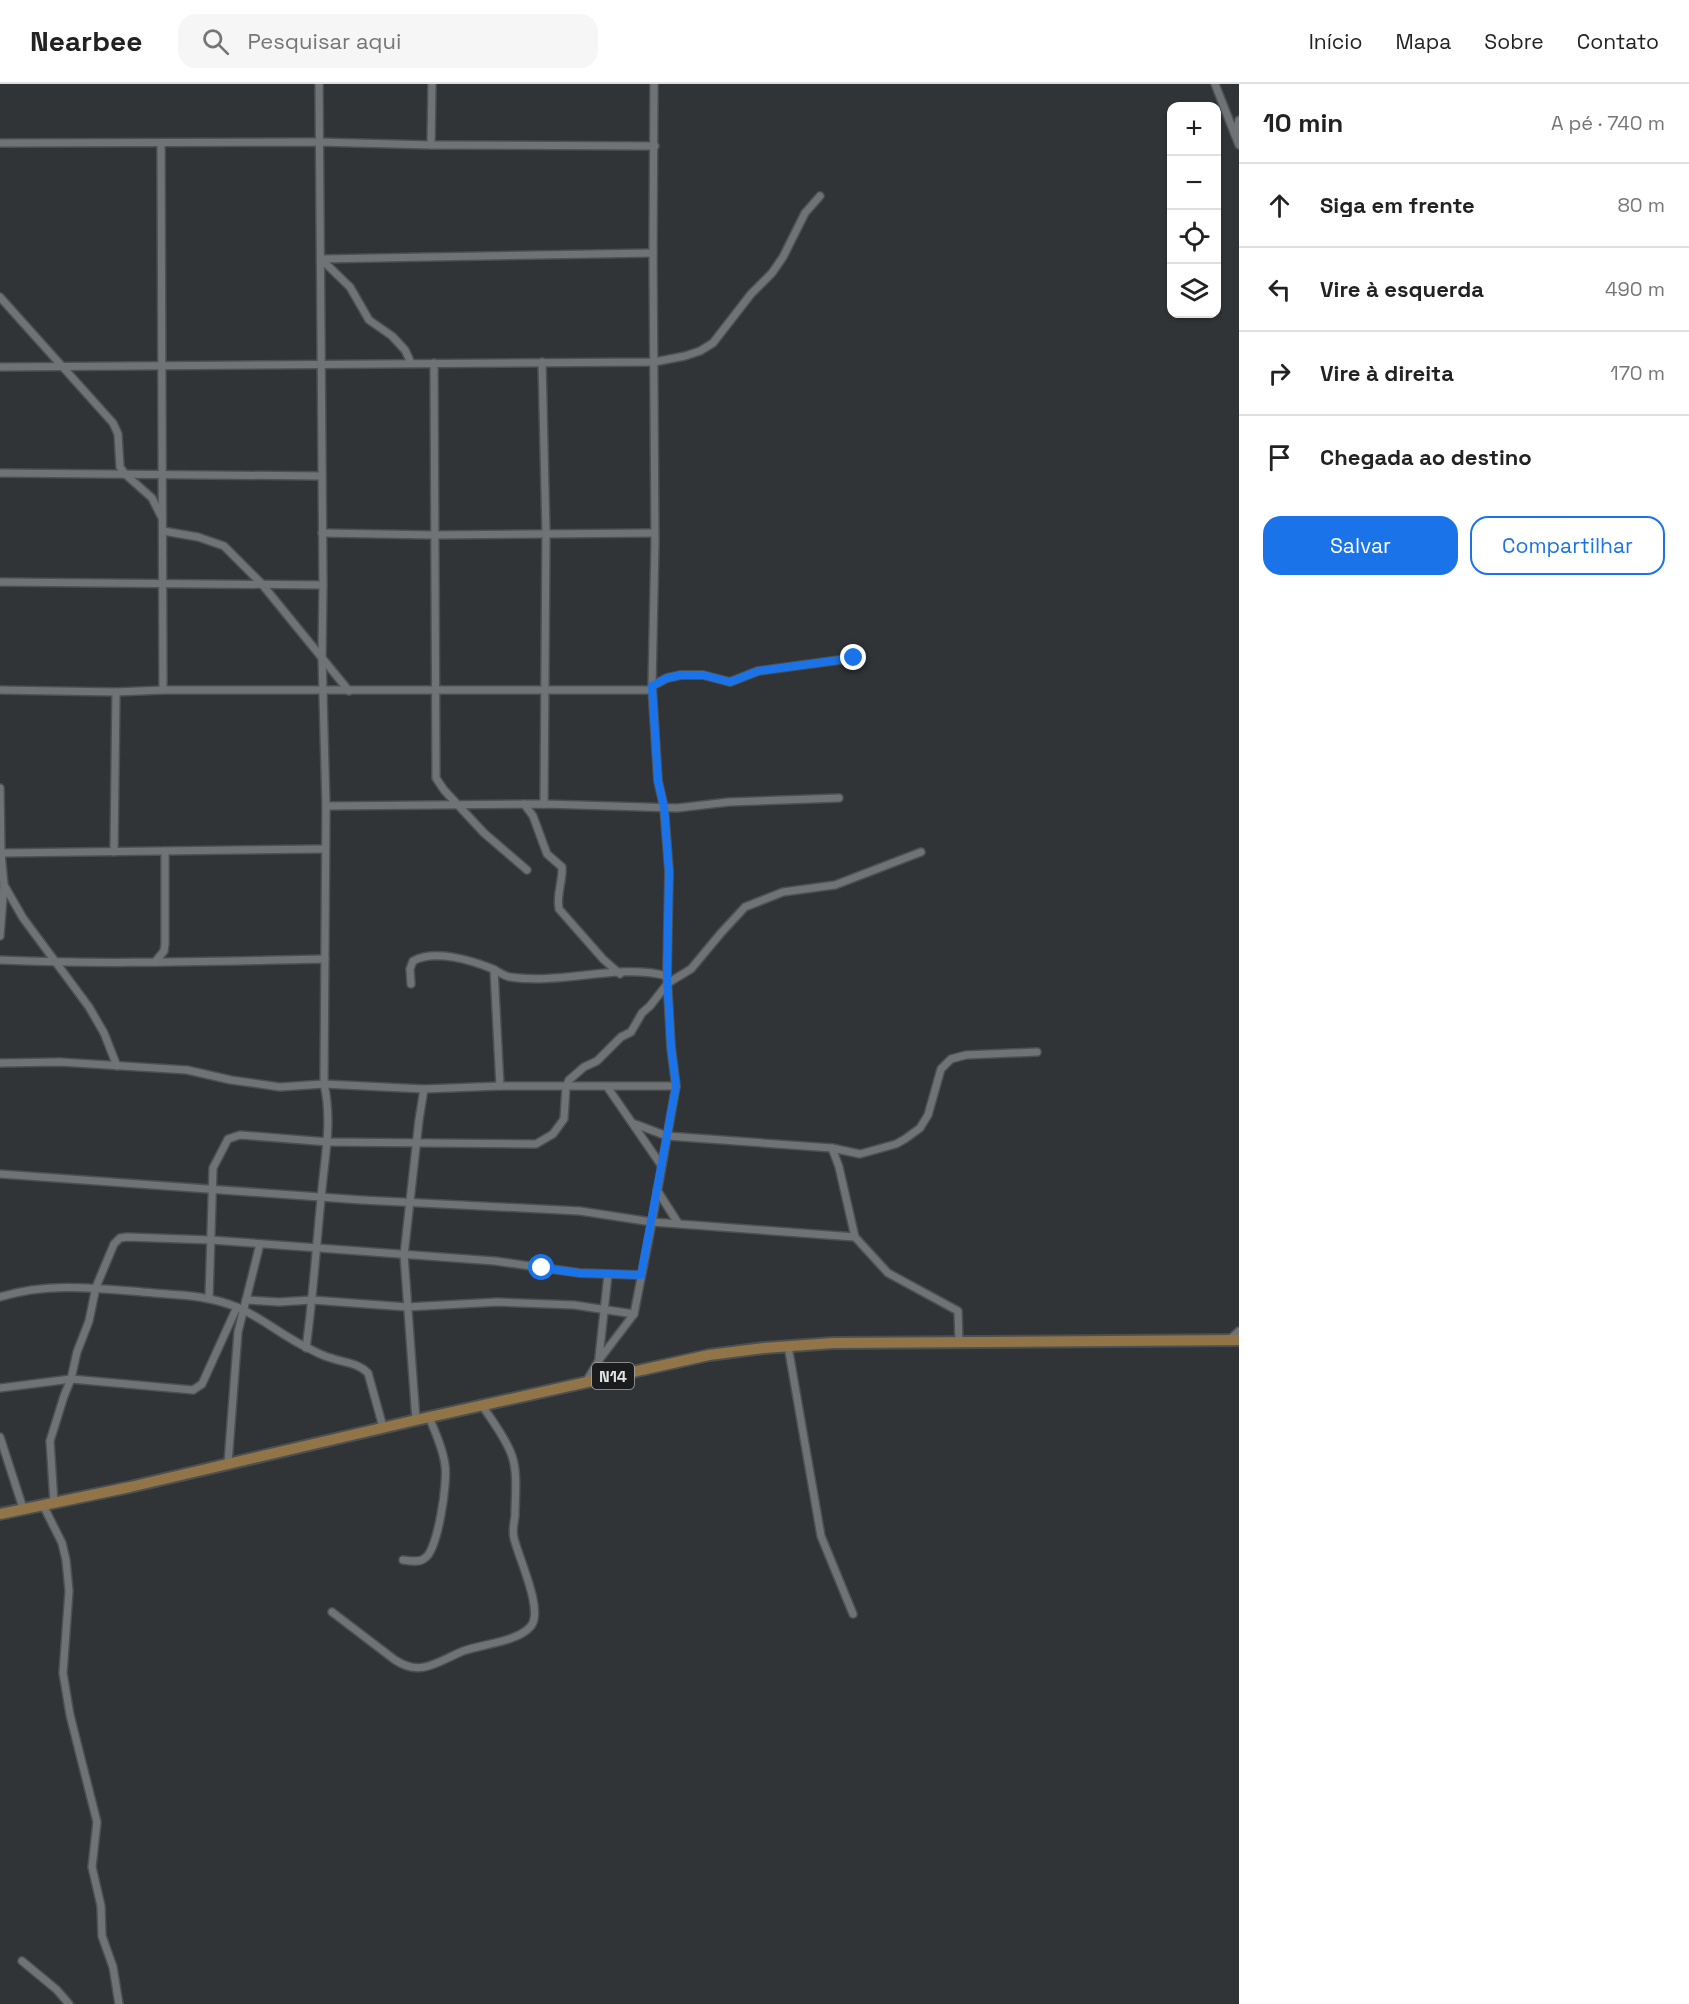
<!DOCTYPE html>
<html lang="pt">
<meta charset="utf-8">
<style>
:root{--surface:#fff;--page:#f6f6f6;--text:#222;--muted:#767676;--line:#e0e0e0;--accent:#1a73e8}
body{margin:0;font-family:"Space Grotesk",sans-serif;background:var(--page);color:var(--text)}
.controls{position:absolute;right:18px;top:18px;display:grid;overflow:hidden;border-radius:12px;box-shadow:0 2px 4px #0004}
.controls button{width:54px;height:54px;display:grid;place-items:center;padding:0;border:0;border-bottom:2px solid var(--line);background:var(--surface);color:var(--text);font:30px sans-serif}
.stop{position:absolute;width:18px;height:18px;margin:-14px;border:4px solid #1a73e8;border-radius:50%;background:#fff}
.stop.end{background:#1a73e8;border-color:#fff;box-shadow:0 2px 6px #0008}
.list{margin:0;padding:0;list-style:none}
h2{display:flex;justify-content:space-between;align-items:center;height:78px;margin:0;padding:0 24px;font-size:26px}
h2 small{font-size:20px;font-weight:400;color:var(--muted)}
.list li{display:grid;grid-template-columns:39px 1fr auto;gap:18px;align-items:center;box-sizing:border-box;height:84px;padding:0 24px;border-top:2px solid var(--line)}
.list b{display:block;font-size:22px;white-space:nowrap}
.list em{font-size:20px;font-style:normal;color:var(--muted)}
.actions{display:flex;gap:12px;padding:18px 24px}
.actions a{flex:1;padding:14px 0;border:2px solid var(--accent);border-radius:18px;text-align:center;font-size:21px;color:var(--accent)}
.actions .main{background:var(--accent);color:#fff}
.icon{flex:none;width:33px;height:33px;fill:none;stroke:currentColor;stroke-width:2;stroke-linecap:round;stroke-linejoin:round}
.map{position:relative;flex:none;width:1239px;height:1920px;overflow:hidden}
header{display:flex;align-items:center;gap:36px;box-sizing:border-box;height:84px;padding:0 30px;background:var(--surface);border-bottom:2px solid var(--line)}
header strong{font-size:28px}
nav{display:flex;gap:33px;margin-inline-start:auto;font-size:21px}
.search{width:420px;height:54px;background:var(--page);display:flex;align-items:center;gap:15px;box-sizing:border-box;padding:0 21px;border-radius:18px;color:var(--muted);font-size:22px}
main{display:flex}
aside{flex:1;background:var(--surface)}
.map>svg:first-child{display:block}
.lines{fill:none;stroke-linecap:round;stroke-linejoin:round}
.minor-casing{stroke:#4d5051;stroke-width:10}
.primary-casing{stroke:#4d5051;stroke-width:14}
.minor{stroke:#6f7375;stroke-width:7}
.primary{stroke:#917549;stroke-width:10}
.route{stroke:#1a73e8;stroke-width:8}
.labels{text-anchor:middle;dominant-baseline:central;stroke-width:6;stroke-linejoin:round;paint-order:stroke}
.shield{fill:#1a1c1d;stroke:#a5a7a8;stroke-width:1.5}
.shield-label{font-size:16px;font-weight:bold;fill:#e1e3e4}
</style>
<header>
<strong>Nearbee</strong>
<div class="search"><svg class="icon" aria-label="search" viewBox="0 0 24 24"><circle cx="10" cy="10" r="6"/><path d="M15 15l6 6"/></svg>Pesquisar aqui</div>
<nav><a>Início</a><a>Mapa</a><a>Sobre</a><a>Contato</a></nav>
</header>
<main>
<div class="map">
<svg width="1239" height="1920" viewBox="0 0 1239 1920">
<rect width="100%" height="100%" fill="#313436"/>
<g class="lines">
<defs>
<g id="minor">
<polyline points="1215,0 1239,61"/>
<polyline points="1235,51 1239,36"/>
<polyline points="0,59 318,58 431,61 655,62"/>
<polyline points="161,59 163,606"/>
<polyline points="431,61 432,0"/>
<polyline points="0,213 113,339 118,350 120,383 125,390 152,414 161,432"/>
<polyline points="542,278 546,449 544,720"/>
<polyline points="411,279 405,266 392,252 369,236 350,203 321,175 653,169"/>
<polyline points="434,279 436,694 444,706 484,749 527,786"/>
<polyline points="0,283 654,278 685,272 700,267 713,259 751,210 772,189 783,173 805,129 820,112"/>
<polyline points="0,389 322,392"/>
<polyline points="163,447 198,453 224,462 261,499 349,607"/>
<polyline points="322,449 434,451 654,449"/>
<polyline points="0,498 323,501"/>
<polyline points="652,602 667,594 681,591 703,591 730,598 758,587 854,574"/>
<polyline points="0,606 116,608 163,606 652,606"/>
<polyline points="0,704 1,769 4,801 0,852"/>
<path d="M524 720 533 732 547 770 562 783C563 797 556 811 559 825L603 875 620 890"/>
<polyline points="326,722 544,720 677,724 729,718 839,714"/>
<polyline points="114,768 116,608"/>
<polyline points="1,769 324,765"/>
<polyline points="4,801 23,834 89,923 104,949 117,982"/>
<path d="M0 876C108 881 217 877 325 875"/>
<polyline points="155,878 164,867 165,860 165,767"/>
<polyline points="494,886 500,1002"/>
<path d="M411 900 410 885 413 877C434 865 471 876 493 885 499 888 504 892 510 893 561 901 619 879 667 892"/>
<polyline points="0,979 60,978 187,986 231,996 280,1003 324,1000 424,1005 500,1002 676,1002"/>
<polyline points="608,1004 661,1081"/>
<polyline points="635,1040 667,1052 832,1064"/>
<polyline points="0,1090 362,1116 580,1127 652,1138 855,1153"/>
<polyline points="657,1106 678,1139"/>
<path d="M0 1213C51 1197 102 1205 154 1209 183 1211 211 1212 239 1224 264 1235 285 1254 310 1265 316 1268 323 1272 331 1274 344 1279 357 1278 368 1289L383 1343"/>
<polyline points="209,1214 213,1084 228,1055 240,1051 328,1058 536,1060 553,1050 564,1035 566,1003 569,996 584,983 597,977 621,953 631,948 642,929 650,922 668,899 691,885 721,849 745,823 783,808 835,801 921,768"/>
<polyline points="246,1216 279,1218 312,1216 407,1223 498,1218 574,1221 634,1230"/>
<polyline points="1229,1256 1239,1247"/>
<polyline points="959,1259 958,1227 888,1189 855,1153 839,1083 832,1064 860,1070 896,1060 905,1055 920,1044 928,1031 941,985 951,975 966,971 1037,968"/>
<polyline points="788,1262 821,1452 853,1530"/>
<path d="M306 1264C313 1214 316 1165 321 1115 324 1076 333 1039 324 1000L326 722 322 572 323 501 319 0"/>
<polyline points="599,1273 608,1191"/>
<polyline points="586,1298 599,1276 634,1230 652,1138 676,1002 671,963 667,892 669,787 664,723 658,697 652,602 655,459 653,169 654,0"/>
<polyline points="0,1304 71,1295 193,1306 202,1300 237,1223"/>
<polyline points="416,1336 404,1171 419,1036 424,1005"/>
<polyline points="0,1353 23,1424"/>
<polyline points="228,1379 238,1248 260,1160"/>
<polyline points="54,1419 50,1357 64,1312 71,1295 77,1268 89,1237 96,1203 114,1160 120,1154 127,1153 211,1156 495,1177 580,1189 641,1191"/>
<polyline points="43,1421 62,1459 66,1476 69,1507 63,1589 70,1631 97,1738 92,1783 101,1822 102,1852 113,1883 119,1920"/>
<path d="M403 1476C410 1477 419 1479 425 1474 438 1466 448 1397 445 1381 443 1364 435 1348 429 1333"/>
<path d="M332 1528 395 1576C421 1593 437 1578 463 1567 482 1560 518 1558 531 1542 544 1526 518 1473 514 1454 512 1447 514 1439 515 1432 515 1413 518 1389 512 1372 506 1354 492 1337 482 1321"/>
<polyline points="22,1877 57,1906 69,1920"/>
</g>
<polyline id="primary" points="0,1430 130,1403 416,1336 709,1271 764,1264 833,1259 1239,1256"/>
</defs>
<use href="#minor" class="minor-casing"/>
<use href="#primary" class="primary-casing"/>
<use href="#minor" class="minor"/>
<use href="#primary" class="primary"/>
</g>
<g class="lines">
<polyline class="route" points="542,1184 580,1189 641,1191 676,1002 671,963 667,892 669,788 664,723 658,697 652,602 667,594 681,591 703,591 730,598 758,587 854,574"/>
</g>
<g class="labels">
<rect class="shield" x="592" y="1279" width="42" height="26" rx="4.5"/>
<g class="shield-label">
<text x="613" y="1292">N14</text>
</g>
</g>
</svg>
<div class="controls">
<button>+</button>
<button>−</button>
<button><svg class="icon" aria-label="locate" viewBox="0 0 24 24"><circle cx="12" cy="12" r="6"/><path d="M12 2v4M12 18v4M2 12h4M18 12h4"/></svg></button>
<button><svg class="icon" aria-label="layers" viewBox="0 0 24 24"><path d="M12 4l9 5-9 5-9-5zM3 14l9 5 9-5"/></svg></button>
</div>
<div class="stop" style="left:542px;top:1184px"></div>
<div class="stop end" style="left:854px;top:574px"></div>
</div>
<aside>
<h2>10 min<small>A pé · 740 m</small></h2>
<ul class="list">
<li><svg class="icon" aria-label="ahead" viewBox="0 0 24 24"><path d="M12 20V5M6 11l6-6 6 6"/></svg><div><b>Siga em frente</b></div><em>80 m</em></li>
<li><svg class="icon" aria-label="left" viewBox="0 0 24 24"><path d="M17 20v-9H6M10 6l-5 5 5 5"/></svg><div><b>Vire à esquerda</b></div><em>490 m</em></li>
<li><svg class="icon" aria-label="right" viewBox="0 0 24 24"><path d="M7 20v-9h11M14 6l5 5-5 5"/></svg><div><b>Vire à direita</b></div><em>170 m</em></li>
<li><svg class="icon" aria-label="arrive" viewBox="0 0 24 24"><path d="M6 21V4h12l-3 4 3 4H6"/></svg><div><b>Chegada ao destino</b></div></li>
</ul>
<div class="actions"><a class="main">Salvar</a><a>Compartilhar</a></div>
</aside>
</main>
